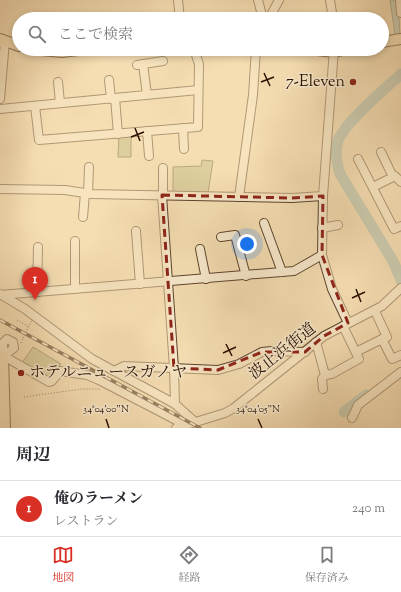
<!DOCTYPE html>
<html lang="ja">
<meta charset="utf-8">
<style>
:root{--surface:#fff;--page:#f2f2f3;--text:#2b2b33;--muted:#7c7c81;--line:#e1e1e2;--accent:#d93025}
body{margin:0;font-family:"Sorts Mill Goudy","Noto Serif JP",serif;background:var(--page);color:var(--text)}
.you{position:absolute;left:247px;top:244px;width:14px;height:14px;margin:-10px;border:3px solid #fff;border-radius:50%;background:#1a73e8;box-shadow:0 0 0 6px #1a73e833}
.badge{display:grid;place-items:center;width:26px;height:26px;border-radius:50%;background:var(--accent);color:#fff;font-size:13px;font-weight:700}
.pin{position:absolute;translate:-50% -33px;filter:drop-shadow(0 1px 2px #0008)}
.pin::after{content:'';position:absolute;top:21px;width:14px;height:12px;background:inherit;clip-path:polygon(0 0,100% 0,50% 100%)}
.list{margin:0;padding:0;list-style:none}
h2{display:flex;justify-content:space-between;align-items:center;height:52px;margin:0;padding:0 16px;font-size:17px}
h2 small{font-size:13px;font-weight:400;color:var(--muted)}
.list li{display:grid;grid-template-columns:26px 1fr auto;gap:12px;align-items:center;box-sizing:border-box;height:56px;padding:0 16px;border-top:1px solid var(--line)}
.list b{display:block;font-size:15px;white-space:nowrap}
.list p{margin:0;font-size:13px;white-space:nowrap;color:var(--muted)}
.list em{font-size:13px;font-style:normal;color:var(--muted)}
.icon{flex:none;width:22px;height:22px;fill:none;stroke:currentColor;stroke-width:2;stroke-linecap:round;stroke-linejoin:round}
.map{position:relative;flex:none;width:401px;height:428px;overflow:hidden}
.search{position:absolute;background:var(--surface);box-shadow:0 2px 6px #0003;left:12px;right:12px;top:12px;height:44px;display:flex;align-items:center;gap:10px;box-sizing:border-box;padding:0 14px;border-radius:22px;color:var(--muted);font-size:15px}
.sheet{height:108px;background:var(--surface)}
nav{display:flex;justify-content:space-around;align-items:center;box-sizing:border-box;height:56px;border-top:1px solid var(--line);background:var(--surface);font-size:11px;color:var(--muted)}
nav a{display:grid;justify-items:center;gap:2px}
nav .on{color:var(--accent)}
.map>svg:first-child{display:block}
.green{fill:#c2bf88;stroke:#766844}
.water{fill:#9dbbb2;stroke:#6f776b}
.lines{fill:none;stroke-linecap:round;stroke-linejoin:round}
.river{stroke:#9dbbb2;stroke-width:11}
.minor-casing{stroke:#5e442d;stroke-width:10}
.major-casing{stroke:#2b1100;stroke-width:12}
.path{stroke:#2b1100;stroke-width:1;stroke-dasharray:1 2;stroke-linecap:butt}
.minor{stroke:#f8eace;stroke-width:8}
.major{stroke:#f5deb3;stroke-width:10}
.rail-casing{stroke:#2b1100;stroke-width:3.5}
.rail{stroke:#f8eace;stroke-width:2;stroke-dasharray:6;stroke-linecap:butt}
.path-bridge{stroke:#2b1100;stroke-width:1;stroke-dasharray:1 2;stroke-linecap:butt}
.marked{fill:none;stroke:#8f2418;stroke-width:3;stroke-dasharray:8 5;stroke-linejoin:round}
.ticks{fill:none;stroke:#2b1100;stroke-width:1.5}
.poi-dot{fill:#8f2418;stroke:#f8eace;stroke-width:1.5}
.labels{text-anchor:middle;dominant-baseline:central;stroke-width:3;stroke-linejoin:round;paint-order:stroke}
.poi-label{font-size:16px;fill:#2b1100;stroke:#f8eace;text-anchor:end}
.street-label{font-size:16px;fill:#2b1100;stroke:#f8eace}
.ticks-label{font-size:10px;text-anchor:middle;fill:#2b1100;stroke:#f8eace;stroke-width:3;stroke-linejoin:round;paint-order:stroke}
</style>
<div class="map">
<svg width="401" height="428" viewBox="0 0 401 428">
<rect width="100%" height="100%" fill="#f5deb3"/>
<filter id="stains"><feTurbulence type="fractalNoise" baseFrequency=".005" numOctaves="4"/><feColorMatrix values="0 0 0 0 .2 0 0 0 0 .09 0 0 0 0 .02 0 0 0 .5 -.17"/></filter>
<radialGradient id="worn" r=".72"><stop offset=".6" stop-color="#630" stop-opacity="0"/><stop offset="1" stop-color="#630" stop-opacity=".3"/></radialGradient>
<g class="green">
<polygon points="131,135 131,157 118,157 119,136"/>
<polygon points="202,160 213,161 208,193 173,193 173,167 201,166"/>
<polygon points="33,347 61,364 50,380 21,364"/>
</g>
<polygon class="water" points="390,0 398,0 400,35 395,35"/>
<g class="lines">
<g class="river">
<path d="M401 74C386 88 343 124 338 141 334 152 337 163 340 174L393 261 401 280"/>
<polyline points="344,412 366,395"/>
</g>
<defs>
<g id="minor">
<polyline points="178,0 180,19"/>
<polyline points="258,0 263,19"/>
<polyline points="330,0 333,19"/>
<polyline points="400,0 401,13"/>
<polyline points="269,19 279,0"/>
<polyline points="0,42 5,41 0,99"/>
<polyline points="334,49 323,196 322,255 332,289 348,323"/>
<polyline points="143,64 147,95"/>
<polyline points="137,65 163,61"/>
<polyline points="109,80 111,99"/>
<polyline points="58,82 60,103"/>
<polyline points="115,98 118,134"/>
<polyline points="35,106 39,140 198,127 199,64 194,49"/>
<polyline points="0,109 198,90"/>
<polyline points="183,128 184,149"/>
<polyline points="147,131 149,156"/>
<polyline points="381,152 393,177"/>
<polyline points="358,159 394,229 401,226"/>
<polyline points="163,168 163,195"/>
<polyline points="373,187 395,176 401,182"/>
<polyline points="0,189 65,190 91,194 292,198 323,196"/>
<polyline points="88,194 89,167"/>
<polyline points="162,195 174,368 175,404"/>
<polyline points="239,197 253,95 256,49"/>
<polyline points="83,217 85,193"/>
<polyline points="264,223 282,272"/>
<polyline points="322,228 338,225"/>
<polyline points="136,231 140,284"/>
<polyline points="221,237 235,235 246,276"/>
<polyline points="75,241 75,289"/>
<polyline points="200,249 206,279"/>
<polyline points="37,292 38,247"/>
<polyline points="0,294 25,309 92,359 175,404 195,422"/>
<polyline points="0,295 294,271 322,255"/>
<polyline points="375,311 387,337 382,339"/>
<polyline points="316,342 325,375 322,379 323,389"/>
<polyline points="356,352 382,339 392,359 401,355"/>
<polyline points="0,354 49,382 52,381 60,371 87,375 99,380 176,420 184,426"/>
<polyline points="0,356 3,356 14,348 13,342 7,339 3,343 3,356"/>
<polyline points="114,371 124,366 218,370 239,364 262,352 272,351 305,352"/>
<polyline points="325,375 332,374 359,359 343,326"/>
<polyline points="352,418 358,405 401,372"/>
<polyline points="176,428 225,413 234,408 324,336 382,306 401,288"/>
</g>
<g id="major">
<polyline points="0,39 19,46"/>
<polyline points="382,42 401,39"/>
<polyline points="31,49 62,52 86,49"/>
<polyline points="308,49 334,52 348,49"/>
<polyline points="3,356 5,428"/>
</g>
</defs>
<use href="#minor" class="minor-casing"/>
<use href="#major" class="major-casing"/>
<g class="path">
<polyline points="17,320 29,327"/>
<polyline points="21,343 23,338"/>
<polyline points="24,397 82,389 100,389"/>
</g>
<use href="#minor" class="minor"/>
<use href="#major" class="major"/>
<defs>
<polyline id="rail" points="0,320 200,428"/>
</defs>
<use href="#rail" class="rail-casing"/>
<use href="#rail" class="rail"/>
<polyline class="path-bridge" points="23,338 32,320"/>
</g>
<path d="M0 0H401V428H0ZM162 195 292 198 323 196 322 255 348 323 324 336 305 352H262L218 370 174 368Z" fill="#f5deb3" fill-opacity=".55" fill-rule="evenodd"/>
<path class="marked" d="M162 195 292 198 323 196 322 255 348 323 324 336 305 352H262L218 370 174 368Z"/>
<path class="ticks" d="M264 73 270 86M261 82 274 77M135 128 140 141M131 137 144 132M356 289 361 302M352 298 365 292M226 344 232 356M223 353 236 347M106 419 109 428M258 419 262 428"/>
<g class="poi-dot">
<circle cx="353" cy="82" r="4"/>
<circle cx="21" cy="373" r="4"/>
</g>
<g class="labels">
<g class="poi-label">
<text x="345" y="82">7-Eleven</text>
<text x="29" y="373" text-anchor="start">ホテルニュースガノヤ</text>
</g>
<g class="street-label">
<text transform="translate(283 352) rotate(-38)">波止浜街道</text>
</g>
</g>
<g class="ticks-label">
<text x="106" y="412">34°04'00"N</text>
<text x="258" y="412">34°04'05"N</text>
</g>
<rect width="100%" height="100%" filter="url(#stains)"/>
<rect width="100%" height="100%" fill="url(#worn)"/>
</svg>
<div class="you"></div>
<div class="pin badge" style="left:35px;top:300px">1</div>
<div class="search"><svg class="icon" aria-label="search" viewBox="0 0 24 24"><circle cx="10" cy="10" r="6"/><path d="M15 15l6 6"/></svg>ここで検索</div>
</div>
<section class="sheet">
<h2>周辺<small></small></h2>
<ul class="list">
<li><span class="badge">1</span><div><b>俺のラーメン</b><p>レストラン</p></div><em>240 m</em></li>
</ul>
</section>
<nav>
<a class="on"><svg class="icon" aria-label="map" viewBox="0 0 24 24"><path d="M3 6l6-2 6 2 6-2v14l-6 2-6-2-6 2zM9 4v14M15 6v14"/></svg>地図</a>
<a><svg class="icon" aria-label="directions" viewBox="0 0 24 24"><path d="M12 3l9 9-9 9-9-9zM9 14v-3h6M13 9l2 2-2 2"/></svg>経路</a>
<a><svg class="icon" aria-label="saved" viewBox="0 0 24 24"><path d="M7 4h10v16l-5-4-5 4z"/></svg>保存済み</a>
</nav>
